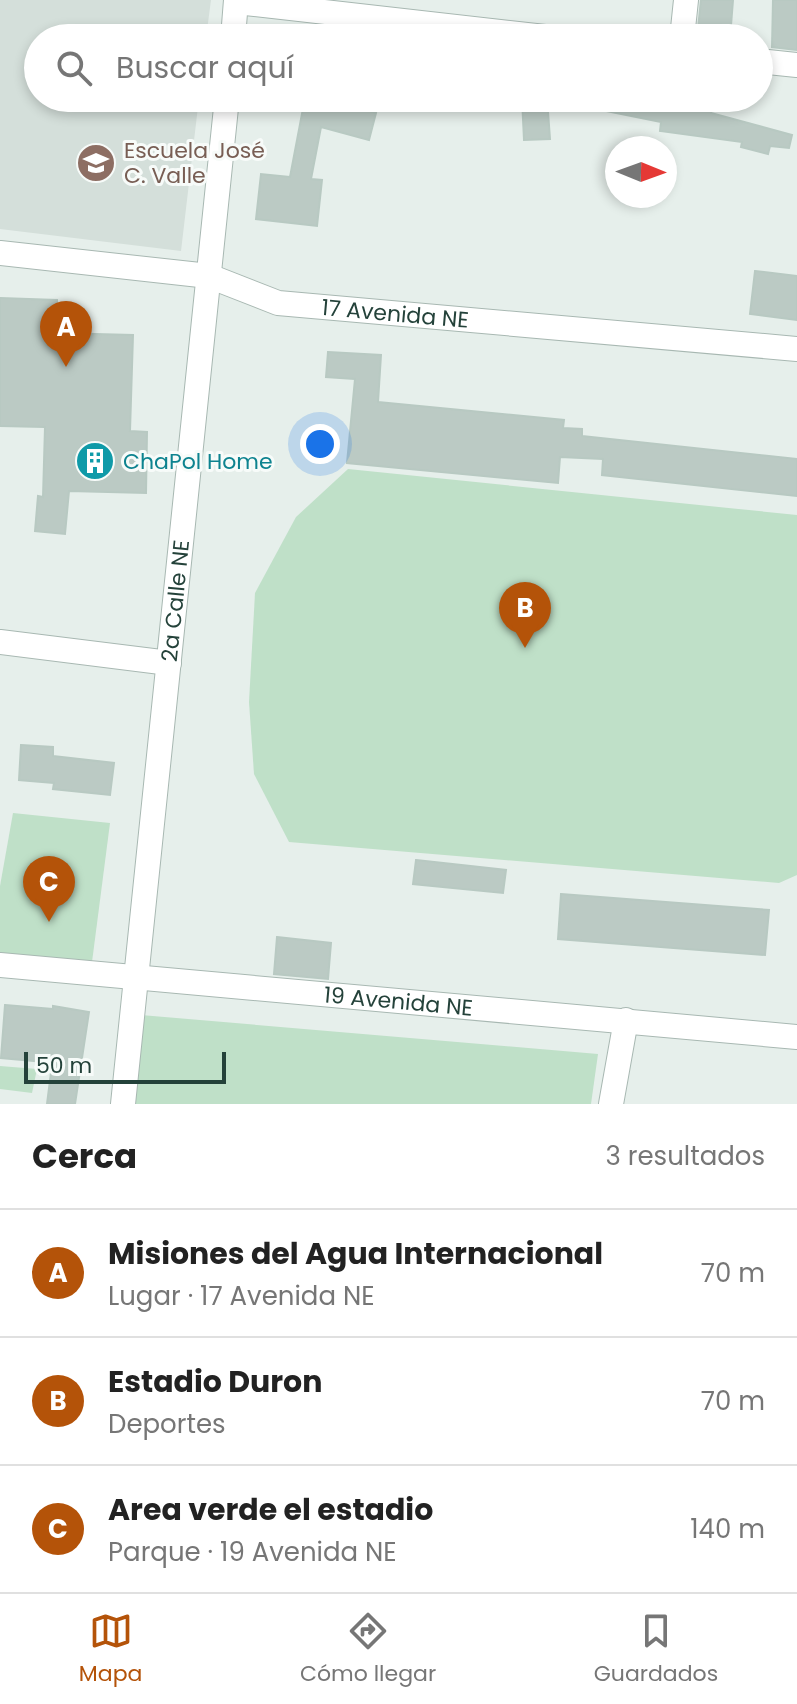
<!DOCTYPE html>
<html lang="es">
<meta charset="utf-8">
<style>
:root{--surface:#fff;--page:#f2f2f2;--text:#222;--muted:#767676;--line:#e0e0e0;--accent:#b45309}
body{margin:0;font-family:Poppins,sans-serif;background:var(--page);color:var(--text)}
.compass{position:absolute;left:605px;top:136px;width:72px;height:72px;border-radius:50%;background:var(--surface);box-shadow:0 4px 12px #0003;rotate:91deg}
.scale{position:absolute;left:24px;bottom:20px;width:202px;box-sizing:border-box;padding-left:8px;border:4px solid #24423a;border-top:0;font-size:22px;line-height:28px;white-space:nowrap;color:#24423a;-webkit-text-stroke:6px #f7fbf9;paint-order:stroke}
.you{position:absolute;left:320px;top:444px;width:28px;height:28px;margin:-20px;border:6px solid #fff;border-radius:50%;background:#1a73e8;box-shadow:0 0 0 12px #1a73e833}
.badge{display:grid;place-items:center;width:52px;height:52px;border-radius:50%;background:var(--accent);color:#fff;font-size:26px;font-weight:700}
.pin{position:absolute;translate:-50% -66px;filter:drop-shadow(0 2px 4px #0008)}
.pin::after{content:'';position:absolute;top:42px;width:28px;height:24px;background:inherit;clip-path:polygon(0 0,100% 0,50% 100%)}
.list{margin:0;padding:0;list-style:none}
h2{display:flex;justify-content:space-between;align-items:center;height:104px;margin:0;padding:0 32px;font-size:34px}
h2 small{font-size:26px;font-weight:400;color:var(--muted)}
.list li{display:grid;grid-template-columns:52px 1fr auto;gap:24px;align-items:center;box-sizing:border-box;height:128px;padding:0 32px;border-top:2px solid var(--line)}
.list b{display:block;font-size:30px;white-space:nowrap}
.list p{margin:0;font-size:26px;white-space:nowrap;color:var(--muted)}
.list em{font-size:26px;font-style:normal;color:var(--muted)}
.icon{flex:none;width:44px;height:44px;fill:none;stroke:currentColor;stroke-width:2;stroke-linecap:round;stroke-linejoin:round}
.map{position:relative;flex:none;width:797px;height:1104px;overflow:hidden}
.search{position:absolute;background:var(--surface);box-shadow:0 4px 12px #0003;left:24px;right:24px;top:24px;height:88px;display:flex;align-items:center;gap:20px;box-sizing:border-box;padding:0 28px;border-radius:44px;color:var(--muted);font-size:30px}
.sheet{height:488px;background:var(--surface)}
nav{display:flex;justify-content:space-around;align-items:center;box-sizing:border-box;height:112px;border-top:2px solid var(--line);background:var(--surface);font-size:22px;color:var(--muted)}
nav a{display:grid;justify-items:center;gap:4px}
nav .on{color:var(--accent)}
.map>svg:first-child{display:block}
.built{fill:#d4dfda}
.green{fill:#bfe0c8}
.building{fill:#bbcac4;stroke:#b8c9c2;stroke-width:2}
.lines{fill:none;stroke-linecap:round;stroke-linejoin:round}
.street-casing{stroke:#a8b8b2;stroke-width:26}
.street{stroke:#fff;stroke-width:24}
.labels{text-anchor:middle;dominant-baseline:central;stroke-width:6;stroke-linejoin:round;paint-order:stroke}
.education-label{font-size:22px;fill:#785e54;stroke:#f7fbf9;text-anchor:start}
.street-label{font-size:22px;fill:#24423a;stroke:#f7fbf9}
.culture-label{font-size:22px;fill:#0d838f;stroke:#f7fbf9;text-anchor:start}
</style>
<div class="map">
<svg width="797" height="1104" viewBox="0 0 797 1104">
<rect width="100%" height="100%" fill="#e6efeb"/>
<polygon class="built" points="0,0 211,0 206,38 38,38 38,98 199,98 181,251 0,229"/>
<g class="green">
<polygon points="348,469 797,515 797,875 779,883 289,842 254,774 249,702 255,593 296,517"/>
<polygon points="13,813 110,823 92,962 0,957 0,886"/>
<polygon points="141,1015 598,1054 591,1104 130,1104"/>
<polygon points="0,1066 37,1069 32,1093 0,1089"/>
</g>
<g class="building">
<polygon points="701,0 733,0 730,38 697,38"/>
<polygon points="773,0 797,0 797,50 772,47"/>
<polygon points="305,98 336,98 335,102 376,113 369,140 321,127 311,179 322,180 317,226 256,219 261,174 290,177"/>
<polygon points="522,98 547,98 550,139 524,140"/>
<polygon points="592,98 713,98 711,113 792,135 789,148 770,146 768,154 741,147 742,142 660,131 661,122 591,108"/>
<polygon points="755,271 797,276 797,320 750,314"/>
<polygon points="0,298 57,300 56,333 133,335 130,431 147,432 146,493 69,491 65,534 35,531 38,496 43,497 45,427 0,426"/>
<polygon points="328,352 381,355 378,402 564,420 563,428 582,429 582,436 797,459 797,496 602,475 603,459 560,457 558,483 347,463 355,379 326,377"/>
<polygon points="21,745 53,747 53,756 114,763 110,795 53,789 54,783 19,780"/>
<polygon points="416,860 506,870 503,893 413,884"/>
<polygon points="561,894 769,910 765,955 558,939"/>
<polygon points="277,937 331,943 328,979 274,974"/>
<polygon points="5,1005 53,1009 53,1006 89,1012 75,1104 47,1104 52,1065 45,1062 1,1058"/>
</g>
<g class="lines">
<defs>
<g id="street">
<polyline points="236,2 554,38"/>
<polyline points="233,38 236,0"/>
<polyline points="682,38 686,0"/>
<polyline points="759,61 797,65"/>
<path id="s1" d="M0 253 209 276 278 303 797 349"/>
<polyline points="0,642 169,663"/>
<path id="s2" d="M0 965 797 1037"/>
<path id="s3" d="M123 1104 227 98"/>
<polyline points="611,1104 626,1020"/>
</g>
</defs>
<use href="#street" class="street-casing"/>
<use href="#street" class="street"/>
</g>
<defs>
<symbol id="school-disc" viewBox="-11 -11 22 22"><circle r="9.5" fill="#8d6e63" stroke="#f7fbf9"/><path d="M0-5L7-2L0 1L-7-2ZM-4 1L0 2.5L4 1V4Q0 6-4 4Z" fill="#fff"/></symbol>
<symbol id="building-disc" viewBox="-11 -11 22 22"><circle r="9.5" fill="#0f9aa8" stroke="#f7fbf9"/><path d="M-4-6H4V6H1V3H-1V6H-4ZM-2.5-4.3h1.7v1.8h-1.7ZM.8-4.3h1.7v1.8H.8ZM-2.5-1h1.7V.8h-1.7ZM.8-1h1.7V.8H.8Z" fill="#fff"/></symbol>
</defs>
<g fill-rule="evenodd">
<use href="#school-disc" x="74" y="141" width="44" height="44"/>
<use href="#building-disc" x="73" y="439" width="44" height="44"/>
</g>
<g class="labels">
<g class="education-label">
<text x="124" y="150">Escuela José<tspan x="124" dy="25">C. Valle</tspan></text>
</g>
<g class="street-label">
<text stroke="none"><textPath href="#s1" startOffset="402">17 Avenida NE</textPath></text>
<text stroke="none"><textPath href="#s3" startOffset="506">2a Calle NE</textPath></text>
<text stroke="none"><textPath href="#s2" startOffset="400">19 Avenida NE</textPath></text>
</g>
<g class="culture-label">
<text x="123" y="461">ChaPol Home</text>
</g>
</g>
</svg>
<svg class="compass" viewBox="-18 -18 36 36"><path d="M0-13l5 13h-10z" fill="#e53935"/><path d="M0 13l5-13h-10z" fill="#767676"/></svg>
<div class="scale">50 m</div>
<div class="you"></div>
<div class="pin badge" style="left:66px;top:367px">A</div>
<div class="pin badge" style="left:525px;top:648px">B</div>
<div class="pin badge" style="left:49px;top:922px">C</div>
<div class="search"><svg class="icon" aria-label="search" viewBox="0 0 24 24"><circle cx="10" cy="10" r="6"/><path d="M15 15l6 6"/></svg>Buscar aquí</div>
</div>
<section class="sheet">
<h2>Cerca<small>3 resultados</small></h2>
<ul class="list">
<li><span class="badge">A</span><div><b>Misiones del Agua Internacional</b><p>Lugar · 17 Avenida NE</p></div><em>70 m</em></li>
<li><span class="badge">B</span><div><b>Estadio Duron</b><p>Deportes</p></div><em>70 m</em></li>
<li><span class="badge">C</span><div><b>Area verde el estadio</b><p>Parque · 19 Avenida NE</p></div><em>140 m</em></li>
</ul>
</section>
<nav>
<a class="on"><svg class="icon" aria-label="map" viewBox="0 0 24 24"><path d="M3 6l6-2 6 2 6-2v14l-6 2-6-2-6 2zM9 4v14M15 6v14"/></svg>Mapa</a>
<a><svg class="icon" aria-label="directions" viewBox="0 0 24 24"><path d="M12 3l9 9-9 9-9-9zM9 14v-3h6M13 9l2 2-2 2"/></svg>Cómo llegar</a>
<a><svg class="icon" aria-label="saved" viewBox="0 0 24 24"><path d="M7 4h10v16l-5-4-5 4z"/></svg>Guardados</a>
</nav>
